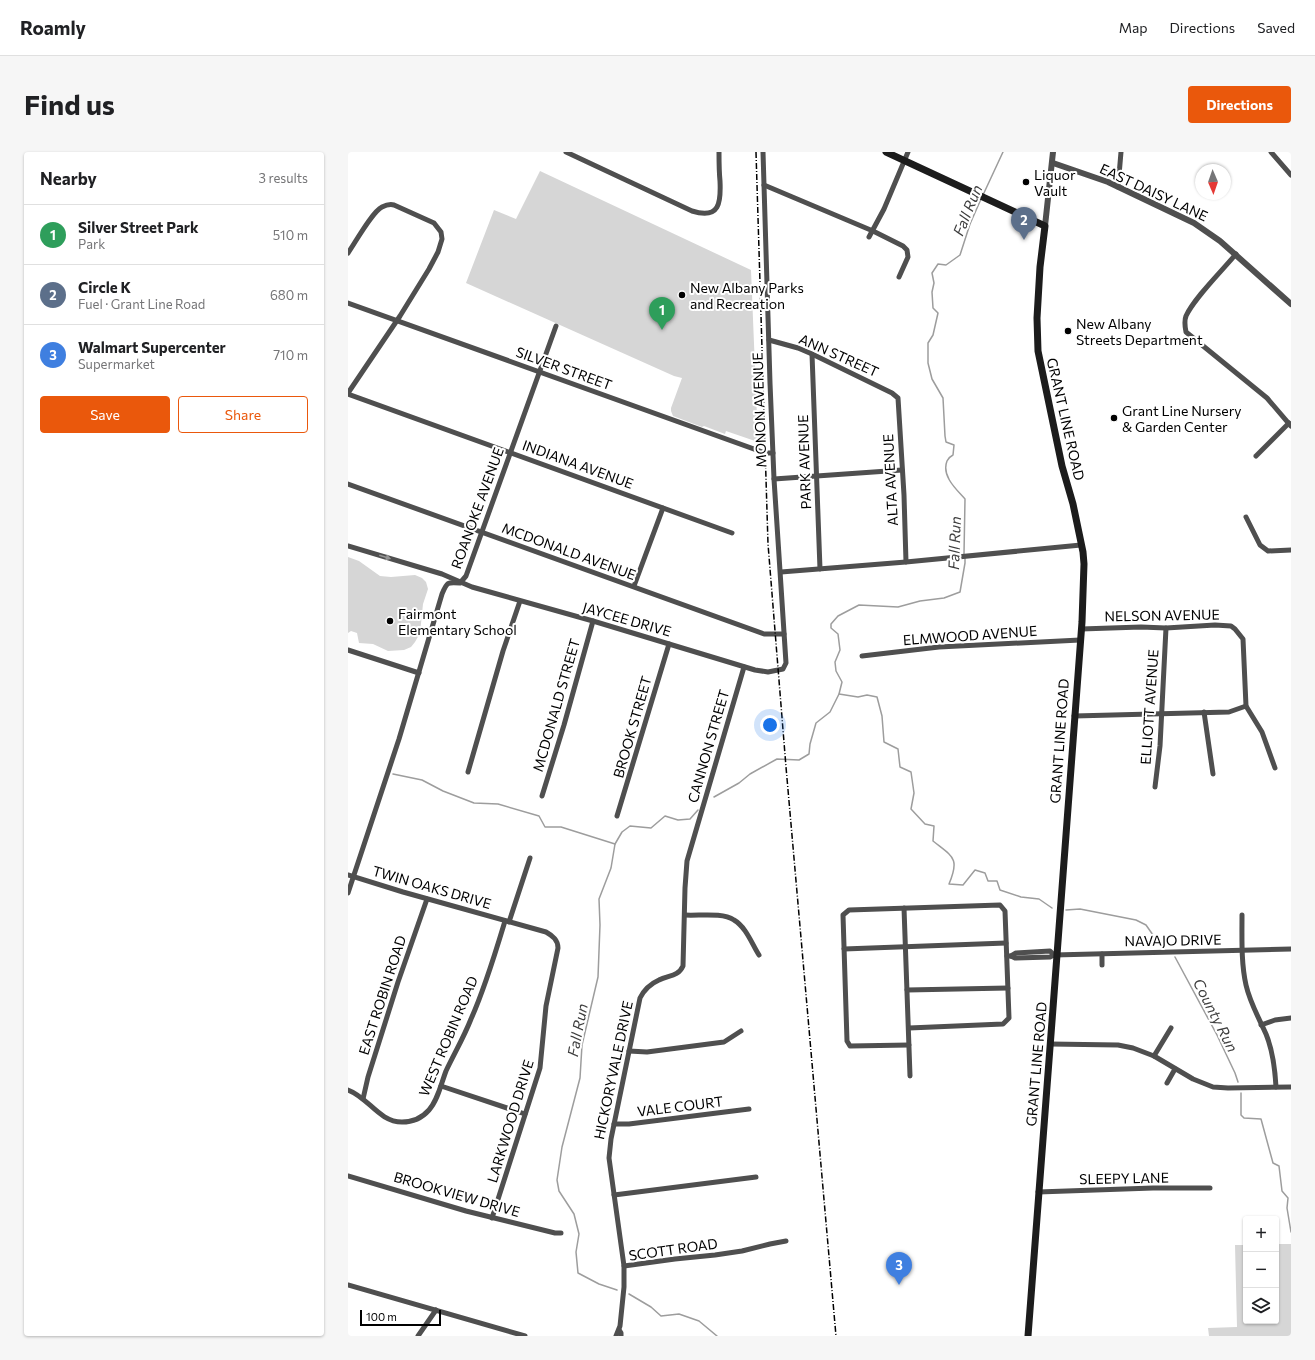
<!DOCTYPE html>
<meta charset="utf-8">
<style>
:root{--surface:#fff;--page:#f6f6f6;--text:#202124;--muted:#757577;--line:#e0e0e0;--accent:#ea580c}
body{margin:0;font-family:Commissioner,sans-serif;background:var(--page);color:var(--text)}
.controls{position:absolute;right:12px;bottom:12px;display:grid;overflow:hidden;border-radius:4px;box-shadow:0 1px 3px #0004}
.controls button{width:36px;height:36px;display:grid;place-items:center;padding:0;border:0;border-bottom:1px solid var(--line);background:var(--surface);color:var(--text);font:20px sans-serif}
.compass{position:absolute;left:847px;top:12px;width:36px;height:36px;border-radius:50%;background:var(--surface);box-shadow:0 1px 3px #0004;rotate:178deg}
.scale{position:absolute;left:12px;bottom:10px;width:81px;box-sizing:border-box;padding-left:4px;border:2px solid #000;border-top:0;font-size:11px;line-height:14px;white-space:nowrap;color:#000;-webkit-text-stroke:3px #fff;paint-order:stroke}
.you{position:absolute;left:422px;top:573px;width:14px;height:14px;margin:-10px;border:3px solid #fff;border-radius:50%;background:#1a73e8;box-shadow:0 0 0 6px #1a73e833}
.badge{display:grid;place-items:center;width:26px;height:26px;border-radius:50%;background:var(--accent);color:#fff;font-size:13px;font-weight:700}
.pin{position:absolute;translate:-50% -33px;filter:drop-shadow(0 1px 2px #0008)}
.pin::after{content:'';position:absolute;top:21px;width:14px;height:12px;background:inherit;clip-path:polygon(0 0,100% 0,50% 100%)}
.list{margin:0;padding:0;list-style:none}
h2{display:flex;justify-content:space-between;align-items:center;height:52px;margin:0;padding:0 16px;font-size:17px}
h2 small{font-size:13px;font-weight:400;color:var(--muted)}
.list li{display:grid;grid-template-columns:26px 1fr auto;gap:12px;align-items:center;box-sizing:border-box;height:60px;padding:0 16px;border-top:1px solid var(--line)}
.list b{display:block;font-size:15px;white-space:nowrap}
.list p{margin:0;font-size:13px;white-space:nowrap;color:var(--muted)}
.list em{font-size:13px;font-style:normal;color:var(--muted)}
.actions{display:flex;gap:8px;padding:12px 16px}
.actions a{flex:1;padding:9px 0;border:1px solid var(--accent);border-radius:4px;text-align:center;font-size:14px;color:var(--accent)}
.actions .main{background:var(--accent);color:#fff}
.icon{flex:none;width:22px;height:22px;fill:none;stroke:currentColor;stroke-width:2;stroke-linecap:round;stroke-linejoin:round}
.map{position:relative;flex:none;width:943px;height:1184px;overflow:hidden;border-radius:4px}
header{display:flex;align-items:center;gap:24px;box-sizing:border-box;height:56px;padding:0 20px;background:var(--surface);border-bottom:1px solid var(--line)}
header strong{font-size:19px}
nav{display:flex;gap:22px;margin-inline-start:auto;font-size:14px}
.intro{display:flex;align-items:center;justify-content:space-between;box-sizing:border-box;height:96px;padding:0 24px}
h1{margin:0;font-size:28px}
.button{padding:10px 18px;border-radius:4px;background:var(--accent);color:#fff;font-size:14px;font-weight:700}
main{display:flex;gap:24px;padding:0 24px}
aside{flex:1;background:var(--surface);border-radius:4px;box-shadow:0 1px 3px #0004}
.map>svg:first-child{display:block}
.green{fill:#d6d6d6}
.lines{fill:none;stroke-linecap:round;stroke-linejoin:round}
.stream{stroke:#9d9d9d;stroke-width:1.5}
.minor{stroke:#4f4f4f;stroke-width:5}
.tertiary{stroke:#4f4f4f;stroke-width:6}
.secondary{stroke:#1c1c1c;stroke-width:7}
.rail{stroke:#000;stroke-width:1.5;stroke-dasharray:6 2 1 2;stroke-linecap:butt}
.oneway{fill:#959595}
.poi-dot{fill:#000;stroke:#fff;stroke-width:1.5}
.labels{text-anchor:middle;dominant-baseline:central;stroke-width:4;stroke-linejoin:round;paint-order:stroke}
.poi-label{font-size:14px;fill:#000;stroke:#fff;text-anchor:start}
.street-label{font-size:14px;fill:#000;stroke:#fff}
.water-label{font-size:15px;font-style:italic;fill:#3e3e3e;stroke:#fff}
</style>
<header>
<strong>Roamly</strong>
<nav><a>Map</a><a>Directions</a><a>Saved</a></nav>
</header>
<div class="intro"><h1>Find us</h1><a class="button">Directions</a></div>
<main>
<aside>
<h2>Nearby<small>3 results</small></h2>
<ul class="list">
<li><span class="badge" style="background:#2e9e5b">1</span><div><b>Silver Street Park</b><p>Park</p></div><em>510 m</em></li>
<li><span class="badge" style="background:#5c6f8a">2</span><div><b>Circle K</b><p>Fuel · Grant Line Road</p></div><em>680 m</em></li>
<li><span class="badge" style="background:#3f7fe0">3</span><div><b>Walmart Supercenter</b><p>Supermarket</p></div><em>710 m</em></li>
</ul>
<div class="actions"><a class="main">Save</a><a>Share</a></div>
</aside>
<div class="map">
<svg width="943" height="1184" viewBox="0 0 943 1184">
<rect width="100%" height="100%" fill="#fff"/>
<g class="green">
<polygon points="192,19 403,118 410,290 378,279 377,282 356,274 354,275 325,264 323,259 323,256 334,226 326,224 118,131 146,58 168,67"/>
<polygon points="0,405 11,409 32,424 43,425 67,423 74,426 78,430 80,437 75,452 72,481 67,490 63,495 56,498 40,499 25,492 11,491 9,481 3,479 0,481"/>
<polygon points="928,1092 943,1092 943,1184 861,1184 860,1176 889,1175 887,1093 898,1093 898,1169 928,1169"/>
</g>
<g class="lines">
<g class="stream">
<polyline points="635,43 655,0"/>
<path d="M616 402 617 347C609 338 593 324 599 309 600 307 603 304 605 303L606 293 598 290 597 284 595 246 584 227 580 211V191L585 183 590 161 585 156 584 140 586 131 584 121 590 112 598 113 612 103 622 72 633 47"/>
<path d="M491 542 510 545 519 543 529 545 534 564 536 590 550 597 552 615 563 620 566 641 563 657 577 672 586 674 585 689C605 705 612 706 601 732L615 733 627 718 637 721 640 729H649L652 738 673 745 691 747 704 756"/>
<polyline points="45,622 74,628 95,639 126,651 150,652 191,664 197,675 213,675 267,692"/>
<polyline points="366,645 391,631 402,622 429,607 451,608 461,602 462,592 468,571 482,560 491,542 494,530 488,519 487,510 492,498 490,482 483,476 483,472 490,464 511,453 550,455 572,449 596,446 612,440 617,411 617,406"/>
<polyline points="718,758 732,757 788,768 798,773 812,793"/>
<polyline points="827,805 869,883 887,921 890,930"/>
<polyline points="893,941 893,963 896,966 913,967 925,1011 931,1014 934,1039 940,1046 939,1056 943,1080"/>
<polyline points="269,1138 251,1132 230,1121 228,1100 231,1082 226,1062 211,1039 209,1028 214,995 232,926 234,893 250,825 252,773 251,747 263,716 267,692 274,680 282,674 303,676 317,664 330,668 342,667 350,658"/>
<polyline points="281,1142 303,1155 313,1164 331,1162 351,1169 369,1184"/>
</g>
<g class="minor">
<path d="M218 0 344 59C372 68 373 50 372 29 371 19 371 10 371 0"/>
<polyline points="923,0 943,23"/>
<polyline points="416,33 525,79 555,94 559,98 560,105 551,125"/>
<polyline points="770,35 773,0"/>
<polyline points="521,85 536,57 560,0"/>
<path d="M0 101C7 91 24 60 34 55 38 53 42 52 46 53L86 71 93 80 94 87 90 100 81 117 52 164 0 241"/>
<path d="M888 102C874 119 847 145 838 164 836 169 837 175 838 180L919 246 943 274"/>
<polyline points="0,151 417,301 425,301"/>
<polyline points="421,188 450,196 464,202 544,241 550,246 556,343 558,410"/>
<polyline points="464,202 472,417"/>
<polyline points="0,242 384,381"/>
<polyline points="908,304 941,271"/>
<polyline points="426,327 554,318"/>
<polyline points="0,332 416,482 436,482"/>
<polyline points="898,365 912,393 920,399 943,398"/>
<polyline points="0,394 94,422 124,435 245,469 407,518 420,520 435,517 438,511 426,327 422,231 415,0"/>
<polyline points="433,420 558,410 733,393"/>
<polyline points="286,434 315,356"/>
<polyline points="733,477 793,475 818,476 867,473 883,474 887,477 895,487 898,554 914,580 927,616"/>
<polyline points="0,498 71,521"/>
<polyline points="514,504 591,495 732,488"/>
<polyline points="856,560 865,622"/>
<polyline points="726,564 881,560 898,554"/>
<polyline points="120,620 155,499 172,449"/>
<polyline points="807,635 812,594 818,476"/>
<polyline points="194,644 216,573 245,469"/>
<polyline points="269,664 321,492"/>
<path d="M0 723 55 740 198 780C205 784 210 788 210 796L198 854 192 916 144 1066"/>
<path d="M0 741 51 587 94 442C99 430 99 430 112 431L118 424 208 174"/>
<polyline points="556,756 562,924"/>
<path d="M337 763C351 764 374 760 386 768 398 775 404 792 411 803"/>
<path d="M894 763C894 786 893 811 898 833 902 851 911 866 918 882 925 899 927 917 928 935"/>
<polyline points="161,770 182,706"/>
<polyline points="496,797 658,791"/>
<polyline points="754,802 754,813"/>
<polyline points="659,804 663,804 667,806 702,805 706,803 943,797"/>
<polyline points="663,804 668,801 702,799 706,803"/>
<polyline points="559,838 660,836"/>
<polyline points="913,873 927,868 943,866"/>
<polyline points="561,876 655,872 661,866 657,759 652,753 501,758 495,763 499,889 502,894 561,893"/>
<polyline points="702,892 770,893 785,896 806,904 845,927 865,935 880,936 943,935"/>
<polyline points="281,899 299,900 376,890 393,879"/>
<polyline points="806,904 823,876"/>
<polyline points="819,931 827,917"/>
<polyline points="93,934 177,962"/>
<path d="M0 938C20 945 31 970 54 970 64 970 74 966 81 958 90 948 93 932 98 919 106 902 116 885 123 867 137 836 147 802 157 769"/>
<polyline points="15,947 20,925 50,830 79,747"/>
<polyline points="266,972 281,972 401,957"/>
<polyline points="0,1024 118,1059 207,1081 213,1081"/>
<polyline points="690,1040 805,1036 862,1036"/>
<polyline points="266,1043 408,1025"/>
<polyline points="276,1114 327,1107 367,1103 394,1099 422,1092 438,1089"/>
<polyline points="0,1133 177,1184"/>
<polyline points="271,1178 273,1181 273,1184"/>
<polyline points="70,1184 88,1158"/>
<path d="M268 1184 272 1174 276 1135V1114L261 1006 263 987 292 846C296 838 302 832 311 828 320 823 330 825 335 814L337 736 339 709 396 515"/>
</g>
<g class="tertiary">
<polyline points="705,11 760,30 846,71 872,89 943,152"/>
<polyline points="697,74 705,0"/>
</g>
<polyline class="secondary" points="538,0 697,74 692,115 689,166 690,199 714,314 725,352 735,400 736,412 734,470 705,856 680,1184"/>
<polyline class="rail" points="408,0 420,392 438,615 488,1184"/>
</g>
<defs><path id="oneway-solid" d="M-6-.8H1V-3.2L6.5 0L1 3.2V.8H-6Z"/></defs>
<use class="oneway" href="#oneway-solid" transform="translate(37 405) rotate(17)"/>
<g class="poi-dot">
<circle cx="678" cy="30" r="4"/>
<circle cx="334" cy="143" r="4"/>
<circle cx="720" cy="179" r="4"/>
<circle cx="766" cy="266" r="4"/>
<circle cx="42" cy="469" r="4"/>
</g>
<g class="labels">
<g class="poi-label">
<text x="686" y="22">Liquor<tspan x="686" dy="16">Vault</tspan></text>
<text x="342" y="135">New Albany Parks<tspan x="342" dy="16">and Recreation</tspan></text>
<text x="728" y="171">New Albany<tspan x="728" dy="16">Streets Department</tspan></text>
<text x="774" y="258">Grant Line Nursery<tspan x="774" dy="16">&amp; Garden Center</tspan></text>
<text x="50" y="461">Fairmont<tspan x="50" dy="16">Elementary School</tspan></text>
</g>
<g class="street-label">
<text transform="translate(806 40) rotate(25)">EAST DAISY LANE</text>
<text transform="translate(491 203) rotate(24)">ANN STREET</text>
<text transform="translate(216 216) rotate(20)">SILVER STREET</text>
<text transform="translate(411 258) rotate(-92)">MONON AVENUE</text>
<text transform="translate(718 267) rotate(77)">GRANT LINE ROAD</text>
<text transform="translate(456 310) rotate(-92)">PARK AVENUE</text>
<text transform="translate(230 312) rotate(20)">INDIANA AVENUE</text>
<text transform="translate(542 328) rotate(-93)">ALTA AVENUE</text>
<text transform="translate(129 356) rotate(-70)">ROANOKE AVENUE</text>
<text transform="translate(221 399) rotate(20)">MCDONALD AVENUE</text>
<text transform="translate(814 463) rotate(-1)">NELSON AVENUE</text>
<text transform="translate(279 467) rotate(16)">JAYCEE DRIVE</text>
<text transform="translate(622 483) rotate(-4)">ELMWOOD AVENUE</text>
<text transform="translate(208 553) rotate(-74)">MCDONALD STREET</text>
<text transform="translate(801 555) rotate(-86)">ELLIOTT AVENUE</text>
<text transform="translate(284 575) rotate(-74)">BROOK STREET</text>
<text transform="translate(711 589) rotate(-86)">GRANT LINE ROAD</text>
<text transform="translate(360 594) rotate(-74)">CANNON STREET</text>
<text transform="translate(84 735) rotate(16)">TWIN OAKS DRIVE</text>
<text transform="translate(825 788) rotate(-1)">NAVAJO DRIVE</text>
<text transform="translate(34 843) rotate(-72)">EAST ROBIN ROAD</text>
<text transform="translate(100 884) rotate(-67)">WEST ROBIN ROAD</text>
<text transform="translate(688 912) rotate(-85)">GRANT LINE ROAD</text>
<text transform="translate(265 918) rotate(-78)">HICKORYVALE DRIVE</text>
<text transform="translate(332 954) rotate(-7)">VALE COURT</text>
<text transform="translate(162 969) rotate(-73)">LARKWOOD DRIVE</text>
<text transform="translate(776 1026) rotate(-1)">SLEEPY LANE</text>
<text transform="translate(109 1042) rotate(16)">BROOKVIEW DRIVE</text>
<text transform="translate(325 1097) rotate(-8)">SCOTT ROAD</text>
</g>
<g class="water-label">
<text transform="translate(619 58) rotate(-68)">Fall Run</text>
<text transform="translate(606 391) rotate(-88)">Fall Run</text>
<text transform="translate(868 863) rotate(63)">County Run</text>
<text transform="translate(229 878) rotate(-79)">Fall Run</text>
</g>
</g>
</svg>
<div class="controls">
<button>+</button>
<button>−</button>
<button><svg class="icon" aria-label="layers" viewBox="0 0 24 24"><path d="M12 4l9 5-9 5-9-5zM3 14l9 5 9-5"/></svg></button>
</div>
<svg class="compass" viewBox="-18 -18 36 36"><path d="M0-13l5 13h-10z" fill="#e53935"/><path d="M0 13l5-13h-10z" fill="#757577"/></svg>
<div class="scale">100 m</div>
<div class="you"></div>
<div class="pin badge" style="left:314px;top:178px;background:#2e9e5b">1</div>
<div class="pin badge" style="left:676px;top:88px;background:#5c6f8a">2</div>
<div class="pin badge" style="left:551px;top:1133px;background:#3f7fe0">3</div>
</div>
</main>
